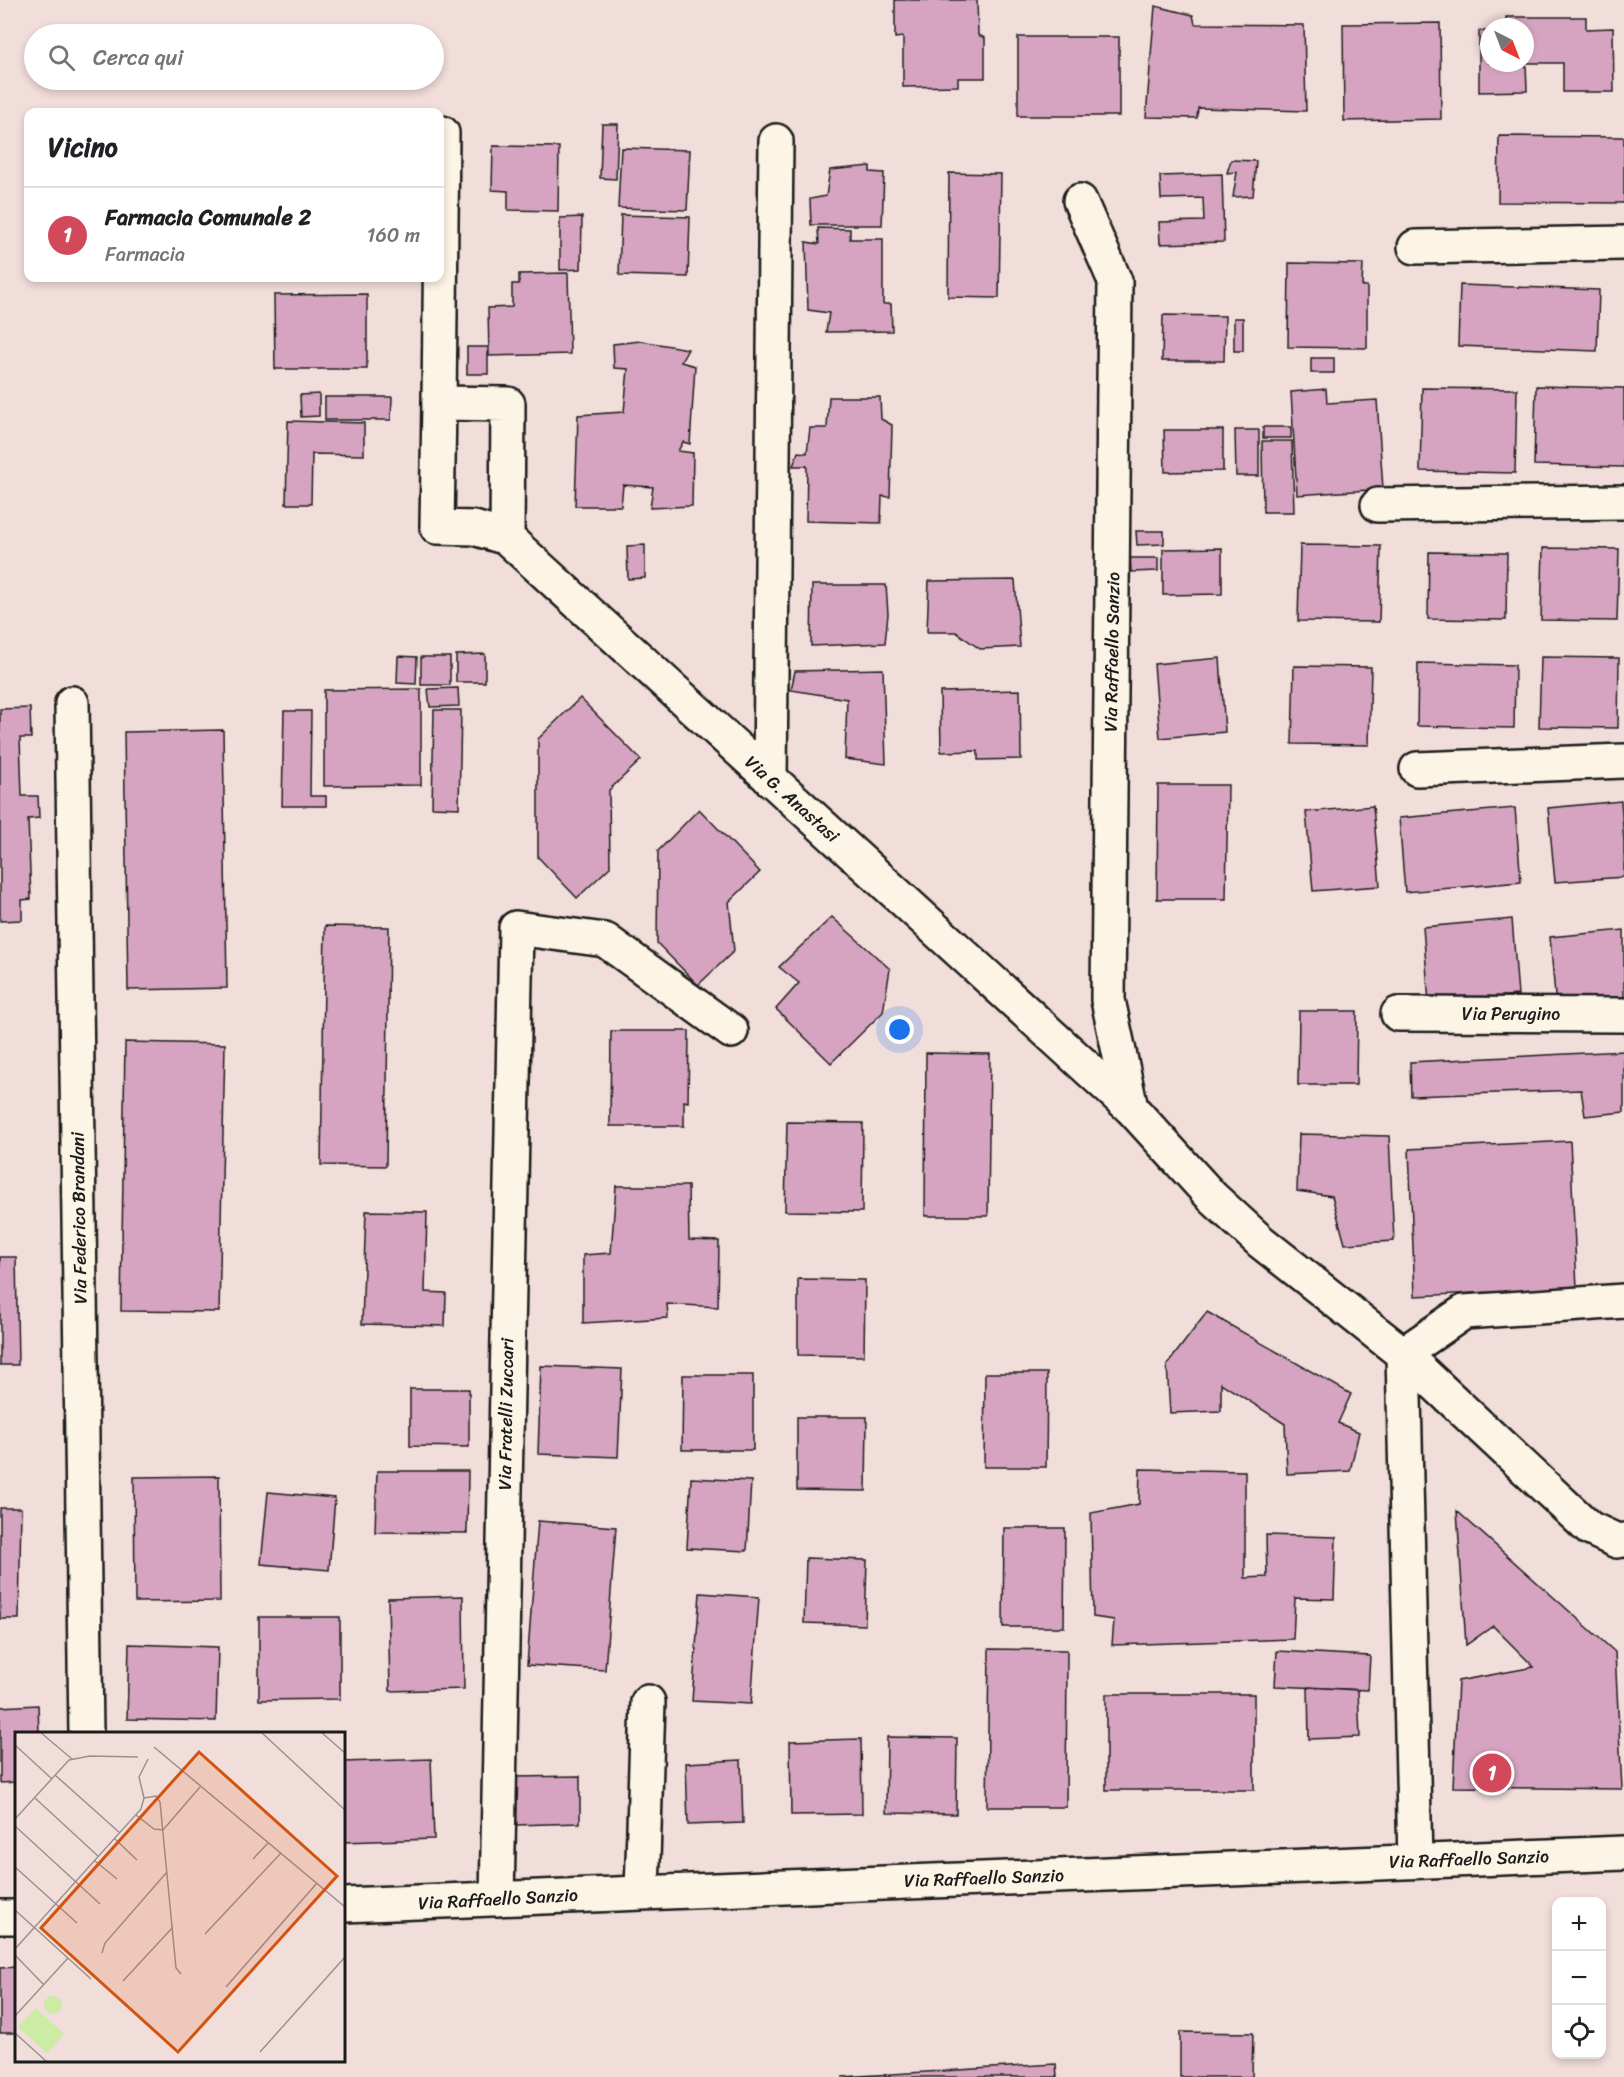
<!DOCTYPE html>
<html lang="it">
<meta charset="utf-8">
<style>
:root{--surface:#fff;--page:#f2f2f2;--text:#202124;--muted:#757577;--line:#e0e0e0;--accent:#d1495b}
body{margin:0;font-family:Sriracha,sans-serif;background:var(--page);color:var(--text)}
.controls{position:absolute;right:18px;bottom:18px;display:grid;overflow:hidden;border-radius:12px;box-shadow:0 3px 9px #0003}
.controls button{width:54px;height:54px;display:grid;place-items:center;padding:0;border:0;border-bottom:2px solid var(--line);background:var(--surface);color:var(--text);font:30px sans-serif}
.compass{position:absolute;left:1480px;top:18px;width:54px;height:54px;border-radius:50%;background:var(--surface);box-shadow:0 3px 9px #0003;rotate:138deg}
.you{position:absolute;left:900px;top:1030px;width:21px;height:21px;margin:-15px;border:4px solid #fff;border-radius:50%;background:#1a73e8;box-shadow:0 0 0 9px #1a73e833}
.badge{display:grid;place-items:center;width:39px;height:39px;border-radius:50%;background:var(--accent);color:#fff;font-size:20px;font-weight:700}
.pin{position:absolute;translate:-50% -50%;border:3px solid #fff;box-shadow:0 2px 6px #0006}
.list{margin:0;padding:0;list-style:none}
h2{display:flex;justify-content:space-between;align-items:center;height:78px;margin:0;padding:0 24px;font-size:26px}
h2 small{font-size:20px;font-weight:400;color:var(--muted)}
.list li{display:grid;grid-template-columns:39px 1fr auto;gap:18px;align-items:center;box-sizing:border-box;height:96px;padding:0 24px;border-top:2px solid var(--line)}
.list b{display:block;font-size:22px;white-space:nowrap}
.list p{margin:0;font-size:20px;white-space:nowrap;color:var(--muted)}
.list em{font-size:20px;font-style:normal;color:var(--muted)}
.icon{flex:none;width:33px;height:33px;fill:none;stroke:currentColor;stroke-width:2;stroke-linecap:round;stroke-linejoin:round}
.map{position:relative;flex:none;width:1624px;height:2077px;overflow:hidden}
.search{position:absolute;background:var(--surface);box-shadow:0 3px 9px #0003;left:24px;top:24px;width:420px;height:66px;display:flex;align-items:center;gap:15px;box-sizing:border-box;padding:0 21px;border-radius:33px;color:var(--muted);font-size:22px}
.panel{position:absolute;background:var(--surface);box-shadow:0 3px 9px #0003;left:24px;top:108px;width:420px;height:174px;border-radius:12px}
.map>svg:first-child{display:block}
.building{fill:#d6a4c0;stroke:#1c1c1c;stroke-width:1.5}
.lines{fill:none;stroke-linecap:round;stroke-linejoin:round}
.minor-casing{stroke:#1c1c1c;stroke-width:38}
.major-casing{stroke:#1c1c1c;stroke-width:38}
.minor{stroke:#fcf5e5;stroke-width:33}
.major{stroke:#fcf5e5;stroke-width:33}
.labels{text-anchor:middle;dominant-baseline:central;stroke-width:6;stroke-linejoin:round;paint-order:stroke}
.street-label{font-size:18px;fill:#1c1c1c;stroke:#fcf5e5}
.inset-road{fill:none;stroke:#9c908e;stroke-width:1.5}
.view{fill:#d4530e;fill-opacity:0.15;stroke:#d4530e;stroke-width:3}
.inset-edge{fill:none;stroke:#1c1c1c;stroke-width:3}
</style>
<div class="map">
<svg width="1624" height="2077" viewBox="0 0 1624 2077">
<rect width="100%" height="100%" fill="#f1ddda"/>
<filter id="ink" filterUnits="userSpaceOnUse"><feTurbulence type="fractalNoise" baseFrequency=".0167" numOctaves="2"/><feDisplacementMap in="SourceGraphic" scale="12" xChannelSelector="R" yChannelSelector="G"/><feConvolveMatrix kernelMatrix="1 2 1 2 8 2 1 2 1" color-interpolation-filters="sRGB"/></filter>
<g filter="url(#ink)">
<g class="building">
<polygon points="895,0 977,0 978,35 985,38 985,78 958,78 958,86 903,87 903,37 895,38"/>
<polygon points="1155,6 1193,15 1195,24 1304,25 1306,111 1198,108 1197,118 1146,117"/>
<polygon points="1506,17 1586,17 1586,29 1613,28 1614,92 1563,92 1563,63 1526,63 1527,91 1479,92 1479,31 1489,31 1489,63 1525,63 1525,27 1506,27"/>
<polygon points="1440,23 1441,119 1344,121 1343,24"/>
<rect x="1018" y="37" width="101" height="79"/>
<polygon points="602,124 618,124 616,179 600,178"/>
<polygon points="1499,136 1624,137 1624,203 1498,202"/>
<polygon points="493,146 559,147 558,211 508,210 508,191 492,190"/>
<polygon points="621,148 690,150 687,210 618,208"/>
<polygon points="1231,160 1256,161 1253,196 1233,197 1237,172 1227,173"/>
<polygon points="870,166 870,172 884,173 882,225 811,225 810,199 826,196 830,170"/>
<polygon points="949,173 1001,174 999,298 948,297"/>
<polygon points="1222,174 1224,242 1160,244 1159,222 1204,221 1203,198 1161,199 1160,176"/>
<polygon points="621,215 690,217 688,277 619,275"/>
<polygon points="582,217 581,269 560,270 560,218"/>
<polygon points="818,228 850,229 850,239 883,239 883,304 891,304 892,331 826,332 829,313 808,310 806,242 819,244"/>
<polygon points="1289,263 1363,264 1362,286 1367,286 1367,348 1288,347"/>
<polygon points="568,273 570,354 489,356 488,308 512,307 512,284 519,284 519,274"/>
<polygon points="1460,285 1599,290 1597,351 1458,346"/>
<polygon points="367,294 367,369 275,369 274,295"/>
<polygon points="1163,315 1225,316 1224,361 1162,361"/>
<rect x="1234" y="318" width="9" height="33"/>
<polygon points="641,341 688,349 681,362 695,366 690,444 683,442 678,451 693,453 692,506 650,508 653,487 623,485 621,506 575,506 578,415 624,412 628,369 614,368 613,344"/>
<rect x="467" y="347" width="21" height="27"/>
<rect x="1311" y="358" width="23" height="15"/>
<polygon points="1536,386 1624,388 1624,467 1534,465"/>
<polygon points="1422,388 1517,389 1515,473 1420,471"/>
<polygon points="1326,389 1327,403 1377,400 1383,489 1297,495 1291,392"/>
<polygon points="319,394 319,416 301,417 300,395"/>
<polygon points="325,397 392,397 391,420 325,420"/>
<polygon points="829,397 880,397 881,419 892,425 890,497 882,496 881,523 806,521 807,466 793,466 798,452 807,453 810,428 827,428"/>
<polygon points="288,421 364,423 364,455 312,454 311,504 286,504"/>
<rect x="1263" y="427" width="28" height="11"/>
<polygon points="1164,430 1223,430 1223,471 1165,472"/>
<polygon points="1235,430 1259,430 1259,476 1236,476"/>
<polygon points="1262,441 1292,441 1294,512 1263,512"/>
<polygon points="1136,531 1164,531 1164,544 1137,545"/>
<polygon points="645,545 645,578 628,579 627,546"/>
<polygon points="1300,545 1381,546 1379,622 1298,621"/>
<polygon points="1222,548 1222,594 1163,595 1163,549"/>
<polygon points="1543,548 1619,549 1617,621 1541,620"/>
<polygon points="1429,552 1507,553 1506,620 1428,619"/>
<polygon points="1130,558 1158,558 1158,571 1131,572"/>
<polygon points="1015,580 1020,647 980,649 956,632 927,632 929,581"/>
<polygon points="812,585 886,585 888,614 885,643 811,646"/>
<polygon points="485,654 485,682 456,682 456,655"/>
<polygon points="398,656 417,657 416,684 397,683"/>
<rect x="421" y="657" width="29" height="28"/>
<polygon points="1541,657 1619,658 1618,728 1539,727"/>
<polygon points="1220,658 1225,732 1160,738 1154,664"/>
<polygon points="1418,663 1515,665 1514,728 1417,726"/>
<polygon points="1294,666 1371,667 1369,745 1292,744"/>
<polygon points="883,669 886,764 845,759 847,699 791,690 795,671"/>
<polygon points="458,688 459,706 430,707 428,689"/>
<polygon points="421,689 421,785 324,786 324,690"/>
<polygon points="1020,690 1021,759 978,760 978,751 941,752 940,692"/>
<polygon points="580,698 641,760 609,790 610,867 577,898 538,857 538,739"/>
<polygon points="30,708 31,738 20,738 22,796 38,796 39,818 28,819 31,899 22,900 22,920 0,921 0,709"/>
<polygon points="434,710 461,710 459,808 432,807"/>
<polygon points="284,711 311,711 310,796 326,796 326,806 282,806"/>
<polygon points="223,730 227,988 128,990 124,732"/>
<polygon points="1158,785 1228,785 1226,899 1157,899"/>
<polygon points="1621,801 1624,842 1624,877 1555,882 1548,808"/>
<polygon points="1373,806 1380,886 1313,891 1306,812"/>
<polygon points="1515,808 1521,882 1405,892 1399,818"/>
<polygon points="699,809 760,872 729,902 734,951 698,985 657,943 658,851"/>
<polygon points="832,917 890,969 883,1012 831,1063 776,1009 799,983 779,967"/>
<polygon points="1512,919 1518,995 1429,1002 1423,927"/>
<polygon points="325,926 389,927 386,1166 321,1165"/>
<polygon points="1624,930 1624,1001 1556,1007 1550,937"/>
<polygon points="1299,1011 1357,1011 1356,1085 1298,1085"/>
<polygon points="611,1031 689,1031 688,1102 684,1101 684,1126 610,1126"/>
<polygon points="125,1042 225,1044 219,1312 121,1311"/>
<polygon points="1624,1051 1624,1112 1585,1116 1581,1090 1411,1096 1410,1062"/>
<polygon points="926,1053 990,1054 988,1216 925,1216"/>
<polygon points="787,1122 863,1123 862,1212 785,1211"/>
<polygon points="1299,1134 1389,1136 1394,1241 1345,1244 1332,1196 1297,1191"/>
<polygon points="1570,1141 1577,1288 1415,1296 1409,1149"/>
<polygon points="616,1186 688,1186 689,1240 719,1241 718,1307 667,1304 668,1318 583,1323 583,1255 611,1253"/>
<polygon points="366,1211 427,1212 425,1292 446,1293 445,1326 362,1324"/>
<polygon points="0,1257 16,1257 18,1365 0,1365"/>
<polygon points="798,1279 865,1280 864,1356 798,1355"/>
<polygon points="1207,1312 1351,1394 1338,1423 1359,1432 1350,1471 1287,1474 1285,1424 1221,1383 1221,1411 1170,1413 1167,1365"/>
<polygon points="541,1366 622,1369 618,1457 538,1454"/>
<polygon points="985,1373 1047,1373 1046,1467 984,1467"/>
<polygon points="683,1375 753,1375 753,1450 682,1450"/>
<polygon points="410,1389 469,1389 469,1447 410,1446"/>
<polygon points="797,1417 867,1417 866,1491 797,1490"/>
<polygon points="1140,1469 1245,1471 1245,1578 1267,1577 1266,1535 1336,1537 1334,1599 1295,1598 1293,1639 1112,1645 1114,1620 1093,1617 1091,1513 1139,1504"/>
<polygon points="377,1471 468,1471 467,1533 375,1532"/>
<polygon points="219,1476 220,1601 135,1602 134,1477"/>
<polygon points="691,1478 751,1481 747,1551 687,1548"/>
<polygon points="268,1492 335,1498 329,1570 261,1564"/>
<polygon points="0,1508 21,1508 19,1619 0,1619"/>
<polygon points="1457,1511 1615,1652 1622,1789 1453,1787 1458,1681 1534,1667 1493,1626 1466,1645"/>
<polygon points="538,1521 616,1527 605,1670 527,1665"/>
<polygon points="1004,1528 1065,1528 1064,1627 1003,1627"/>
<polygon points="806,1558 867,1560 865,1625 804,1623"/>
<polygon points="700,1593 759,1597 751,1704 692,1701"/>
<polygon points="463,1596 464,1689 390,1691 388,1598"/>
<polygon points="259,1617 340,1617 340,1699 259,1700"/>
<polygon points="129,1644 218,1647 216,1721 127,1719"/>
<polygon points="989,1649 1067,1650 1066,1807 987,1807"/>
<polygon points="1277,1651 1370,1656 1368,1690 1275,1686"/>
<polygon points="1308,1687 1358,1690 1360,1737 1309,1739"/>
<rect x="1106" y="1694" width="148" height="96"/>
<polygon points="38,1705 39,1734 16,1734 16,1782 0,1783 0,1707"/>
<polygon points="887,1737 957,1738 956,1814 886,1813"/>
<polygon points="861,1739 862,1814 791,1815 790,1741"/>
<polygon points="431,1759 434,1839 344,1842 344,1762"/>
<polygon points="741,1760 743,1823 688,1825 686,1763"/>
<polygon points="580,1776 580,1823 516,1825 515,1777"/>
<polygon points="16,1967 16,2033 0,2033 0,1968"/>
<polygon points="1180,2032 1253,2033 1252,2077 1180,2077"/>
<polygon points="1056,2064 1057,2077 842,2077"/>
</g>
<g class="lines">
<defs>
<g id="minor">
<polyline points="1080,201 1115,281 1108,1000 1131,1108"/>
<polyline points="1415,247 1624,243"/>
<polyline points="439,403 442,133"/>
<polyline points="1378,505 1624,502"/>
<polyline points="507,538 508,404 439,403 437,527 474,528 507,538 1131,1108 1213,1198 1261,1242 1403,1354 1589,1528 1617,1541 1624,1540"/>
<polyline points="72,703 86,1734"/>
<polyline points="1417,769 1624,761"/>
<polyline points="770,779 776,141"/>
<polyline points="1398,1014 1624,1015"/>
<polyline points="1403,1354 1415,1861"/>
<polyline points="1403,1354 1464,1312 1624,1301"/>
<polyline points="642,1892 648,1702"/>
<polyline points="497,1899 516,928 605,940 731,1031"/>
</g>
<g id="major">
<polyline points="344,1905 1624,1853"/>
<polyline points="0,1917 16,1917"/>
</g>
</defs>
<use href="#minor" class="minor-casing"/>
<use href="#major" class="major-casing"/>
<use href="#minor" class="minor"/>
<use href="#major" class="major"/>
</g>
</g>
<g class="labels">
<g class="street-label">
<text transform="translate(1112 652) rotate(-89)">Via Raffaello Sanzio</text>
<text transform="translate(792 799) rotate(42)">Via G. Anastasi</text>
<text x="1511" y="1014">Via Perugino</text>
<text transform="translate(79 1218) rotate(-91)">Via Federico Brandani</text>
<text transform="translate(506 1414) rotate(-89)">Via Fratelli Zuccari</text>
<text transform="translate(1469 1859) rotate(-2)">Via Raffaello Sanzio</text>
<text transform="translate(984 1878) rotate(-2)">Via Raffaello Sanzio</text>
<text transform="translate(498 1899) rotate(-3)">Via Raffaello Sanzio</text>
</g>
</g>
<g transform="translate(15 1732)">
<rect width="330" height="330" fill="#f1ddda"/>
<path d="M29 273a9 9 0 1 1 18 0a9 9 0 1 1-18 0ZM21 276 49 302 32 321 3 295Z" fill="#cceba3"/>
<path class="inset-road" d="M25 0 57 27M246 0 330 78M306 0 330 21M0 13 37 47M139 15 330 175M40 43 105 101M20 66 84 125M129 66 141 64 145 70 161 236 166 242M121 83 139 97 148 98M0 87 54 28 75 24 123 25M0 94 85 172M148 98 185 55M100 107 122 128M238 127 253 111M80 129 102 147M0 135 62 191M0 178 76 247M190 202 266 121M0 217 126 77 129 66 124 45 133 27M87 221 90 211 152 140M0 223 29 253M108 249 158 195M211 255 302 151M0 284 53 226M0 301 32 330M245 320 330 225"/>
<path class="view" d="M184 20 322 144 163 320 26 196Z"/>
<rect width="330" height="330" class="inset-edge"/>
</g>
</svg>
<div class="controls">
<button>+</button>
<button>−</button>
<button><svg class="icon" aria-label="locate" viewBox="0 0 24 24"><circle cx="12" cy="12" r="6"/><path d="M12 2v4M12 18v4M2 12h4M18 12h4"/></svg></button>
</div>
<svg class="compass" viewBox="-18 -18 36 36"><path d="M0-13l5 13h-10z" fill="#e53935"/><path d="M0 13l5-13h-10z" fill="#757577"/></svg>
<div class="you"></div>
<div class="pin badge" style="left:1492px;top:1773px">1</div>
<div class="search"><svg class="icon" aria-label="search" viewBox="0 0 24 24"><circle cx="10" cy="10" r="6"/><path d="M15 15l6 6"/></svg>Cerca qui</div>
<section class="panel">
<h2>Vicino<small></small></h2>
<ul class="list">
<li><span class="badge">1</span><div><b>Farmacia Comunale 2</b><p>Farmacia</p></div><em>160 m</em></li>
</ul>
</section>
</div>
